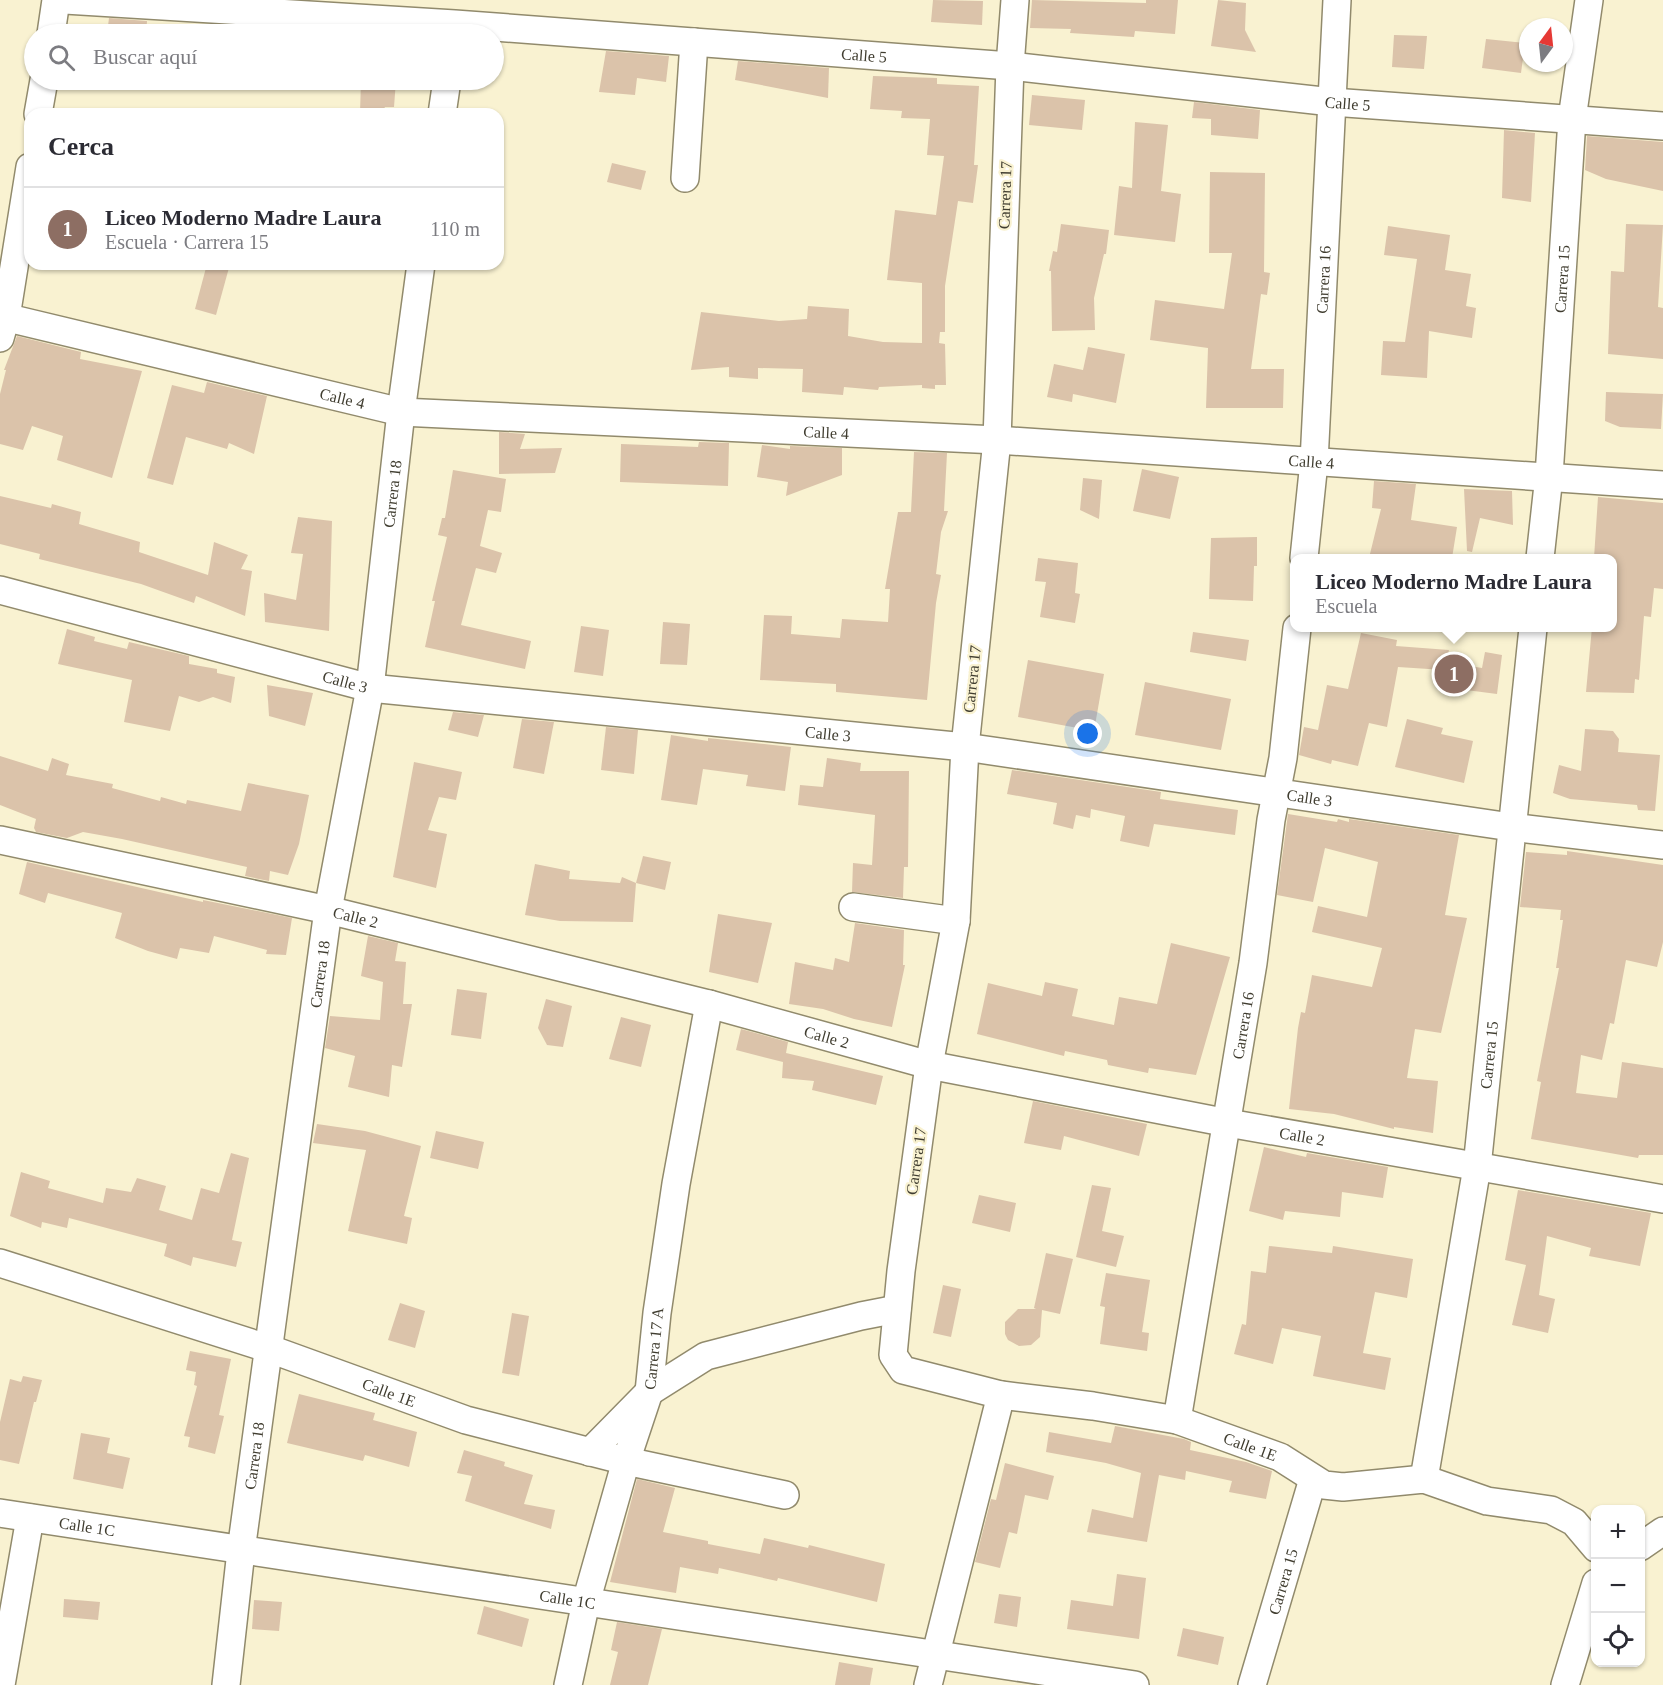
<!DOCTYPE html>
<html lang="es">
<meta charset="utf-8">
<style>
:root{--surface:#fff;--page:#f2f2f3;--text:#2b2b33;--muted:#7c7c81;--line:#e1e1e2;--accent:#0b8043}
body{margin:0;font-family:Georgia,serif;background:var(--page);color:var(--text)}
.controls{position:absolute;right:18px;bottom:18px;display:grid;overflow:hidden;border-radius:12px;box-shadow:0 2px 4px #0004}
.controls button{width:54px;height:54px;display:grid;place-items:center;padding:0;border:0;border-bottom:2px solid var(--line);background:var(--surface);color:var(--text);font:30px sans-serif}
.compass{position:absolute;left:1519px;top:18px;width:54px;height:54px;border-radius:50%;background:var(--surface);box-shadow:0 2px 4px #0004;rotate:15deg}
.you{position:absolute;left:1088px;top:734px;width:21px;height:21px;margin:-15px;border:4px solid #fff;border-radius:50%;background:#1a73e8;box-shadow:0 0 0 9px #1a73e833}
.badge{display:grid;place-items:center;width:39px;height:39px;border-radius:50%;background:var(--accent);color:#fff;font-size:20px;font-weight:700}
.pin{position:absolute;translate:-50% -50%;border:3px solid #fff;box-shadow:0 2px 6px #0006}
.popup{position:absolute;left:1290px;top:554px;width:327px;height:78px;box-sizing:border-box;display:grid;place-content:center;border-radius:12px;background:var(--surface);filter:drop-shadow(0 2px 4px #0005);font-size:20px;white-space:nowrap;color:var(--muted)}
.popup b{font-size:22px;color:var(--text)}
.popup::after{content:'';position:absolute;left:50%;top:100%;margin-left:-12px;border:12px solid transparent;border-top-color:var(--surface)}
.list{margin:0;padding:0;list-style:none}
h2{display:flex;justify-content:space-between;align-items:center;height:78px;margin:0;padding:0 24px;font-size:26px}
h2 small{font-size:20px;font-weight:400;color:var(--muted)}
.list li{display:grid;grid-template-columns:39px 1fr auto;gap:18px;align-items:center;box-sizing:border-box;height:84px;padding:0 24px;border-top:2px solid var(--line)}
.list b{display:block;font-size:22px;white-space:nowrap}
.list p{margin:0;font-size:20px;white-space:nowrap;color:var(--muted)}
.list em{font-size:20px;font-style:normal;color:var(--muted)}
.icon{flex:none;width:33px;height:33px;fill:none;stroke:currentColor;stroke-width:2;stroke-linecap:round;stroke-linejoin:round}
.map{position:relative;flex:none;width:1663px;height:1685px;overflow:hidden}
.search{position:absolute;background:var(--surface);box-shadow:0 2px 4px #0004;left:24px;top:24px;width:480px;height:66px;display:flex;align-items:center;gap:15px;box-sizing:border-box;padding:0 21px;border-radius:33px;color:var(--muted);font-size:22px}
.panel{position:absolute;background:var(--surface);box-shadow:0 2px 4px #0004;left:24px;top:108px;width:480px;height:162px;border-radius:18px}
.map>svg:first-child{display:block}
.building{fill:#dbc3aa}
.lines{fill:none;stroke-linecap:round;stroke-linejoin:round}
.minor-casing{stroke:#918a6c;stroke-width:30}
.minor{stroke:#fff;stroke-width:27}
.labels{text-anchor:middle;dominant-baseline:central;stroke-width:4.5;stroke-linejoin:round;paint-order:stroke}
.street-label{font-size:16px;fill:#403d30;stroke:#f9f2d1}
</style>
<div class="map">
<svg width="1663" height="1685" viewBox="0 0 1663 1685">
<rect width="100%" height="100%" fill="#f9f2d1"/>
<g class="building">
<polygon points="933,0 983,1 982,25 931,22"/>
<polygon points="1032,0 1146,3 1146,0 1178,0 1175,34 1135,31 1134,37 1070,33 1071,29 1030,28"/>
<polygon points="1218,0 1246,3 1245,30 1256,52 1211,46"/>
<polygon points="109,18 147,21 146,34 107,34"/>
<polygon points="1394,35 1427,36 1424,69 1392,67"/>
<polygon points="1486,39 1525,43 1521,73 1482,68"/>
<polygon points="606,51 669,56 666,82 637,78 635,95 599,92"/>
<polygon points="738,61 829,68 828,98 735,80"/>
<polygon points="873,76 937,78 937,84 979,86 974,165 978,165 973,203 958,201 945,286 945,332 940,332 939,343 945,344 946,385 935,385 935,389 922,388 922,385 879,387 878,390 844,387 843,395 802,392 803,369 758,368 758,379 729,377 729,367 691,370 701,312 779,321 807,319 808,306 849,309 848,336 883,342 922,343 922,283 887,280 895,210 936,215 944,156 927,155 930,119 901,118 902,111 870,109"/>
<polygon points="361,80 396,80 394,107 385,107 381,114 360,113"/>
<polygon points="1032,95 1085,100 1082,130 1029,125"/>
<polygon points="1194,102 1260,110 1258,139 1211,135 1211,119 1192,118"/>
<polygon points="1135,122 1168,125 1161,191 1181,194 1175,242 1114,235 1119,186 1132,188"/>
<polygon points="1504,130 1535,133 1531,202 1502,198"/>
<polygon points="1587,136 1663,142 1663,191 1606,179 1585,170"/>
<polygon points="612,163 646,171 641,190 607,182"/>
<polygon points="1210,172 1265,173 1264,272 1270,273 1267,295 1261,294 1251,369 1284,369 1283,408 1206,408 1208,348 1150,340 1155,300 1224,309 1232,253 1209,253"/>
<polygon points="1061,224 1109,230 1106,254 1104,254 1094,298 1095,330 1052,331 1051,271 1049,271 1053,251 1057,252"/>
<polygon points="1626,224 1663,225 1658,307 1663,308 1663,359 1608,354 1611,271 1624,272"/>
<polygon points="1388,226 1450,235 1445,270 1471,274 1466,306 1476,308 1472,338 1429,331 1427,378 1381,375 1383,341 1405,342 1417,259 1384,255"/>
<polygon points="207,264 230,264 216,315 195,309"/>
<polygon points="17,336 81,352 80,359 142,371 112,478 57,460 63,436 32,426 23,450 0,444 0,394 6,370 4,370"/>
<polygon points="1088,347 1125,354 1116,403 1073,394 1072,402 1047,397 1054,364 1083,370"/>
<polygon points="207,382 267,396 254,454 229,443 227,449 186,437 173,485 147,478 172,385 204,393"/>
<polygon points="1606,392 1663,394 1661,429 1620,427 1605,421"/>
<polygon points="499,432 525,434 520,449 562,448 555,473 499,474"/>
<polygon points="699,442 729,443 728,486 620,482 621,444 698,447"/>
<polygon points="762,445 790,449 790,446 842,448 842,475 786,496 788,482 757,477"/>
<polygon points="914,452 947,453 944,511 948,511 941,532 936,574 941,575 936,603 927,700 836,692 836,684 760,680 764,615 792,616 791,634 840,638 842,619 888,622 890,589 885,589 898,512 911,512"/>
<polygon points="1142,469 1179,477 1170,519 1133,511"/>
<polygon points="453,470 506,479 501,512 488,510 480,546 502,553 496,573 476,568 461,625 531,641 525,669 425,647 435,601 432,601 447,537 438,535 442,518 445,518"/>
<polygon points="1083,478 1102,480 1099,519 1080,510"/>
<polygon points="1374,481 1416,484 1411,520 1457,527 1452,558 1369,558 1381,509 1372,508"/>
<polygon points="1464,489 1512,491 1513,525 1480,518 1472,552 1467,551"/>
<polygon points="0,496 51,508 52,504 81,512 79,524 140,542 139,552 208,575 214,542 248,555 241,569 252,571 245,616 196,596 194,603 141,584 39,559 40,554 0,544"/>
<polygon points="1598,497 1663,503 1663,589 1654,588 1651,617 1644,616 1639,680 1635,679 1634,693 1586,692 1592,627 1613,627 1613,558 1594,558"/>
<polygon points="298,517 332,521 329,631 265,622 264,593 296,600 303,554 291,553"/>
<polygon points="1257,537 1257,566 1254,566 1253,601 1209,599 1211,538"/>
<polygon points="1038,558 1078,563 1075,593 1080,594 1075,623 1040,617 1046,582 1035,581"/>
<polygon points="663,622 690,624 687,665 660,664"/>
<polygon points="581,626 609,630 603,676 574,672"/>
<polygon points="67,629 95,637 94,641 127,649 129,642 189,656 189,664 217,669 217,673 235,677 231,703 213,697 199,702 179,696 170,731 124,722 132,680 58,664"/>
<polygon points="1193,632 1249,640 1246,661 1190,652"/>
<polygon points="1361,633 1397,640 1396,646 1449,650 1444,670 1398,667 1387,727 1369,723 1358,766 1332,760 1331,764 1299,755 1304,727 1318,730 1327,685 1348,689"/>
<polygon points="1485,652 1502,655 1497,694 1443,687 1446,662 1482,668"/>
<polygon points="1028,660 1104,674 1094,731 1018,717"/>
<polygon points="1145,682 1231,699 1221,750 1135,735"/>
<polygon points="267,685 313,693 305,726 269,716"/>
<polygon points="453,712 484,715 478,737 448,730"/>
<polygon points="522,719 554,722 544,774 513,768"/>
<polygon points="1407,719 1443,728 1441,734 1473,741 1464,783 1395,767"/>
<polygon points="606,727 638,730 634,774 601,770"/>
<polygon points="1585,729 1613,731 1619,739 1618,752 1660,755 1655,811 1638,810 1637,805 1570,799 1553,793 1559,765 1581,771"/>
<polygon points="671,735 708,741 708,738 791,747 785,791 746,786 748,775 703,769 697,805 661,800"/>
<polygon points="0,756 48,771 52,758 69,764 66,775 113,784 112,788 160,801 161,797 186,804 187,800 241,811 248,783 309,795 299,844 288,875 270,871 269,881 245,876 247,867 122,839 83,832 67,838 36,832 34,828 36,819 0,805"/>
<polygon points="827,758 861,763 860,771 909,771 908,867 904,867 903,898 852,892 853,863 872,865 875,815 798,805 800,785 823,787"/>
<polygon points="414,762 462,772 456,800 439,797 428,830 447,834 436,888 393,877"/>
<polygon points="1012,770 1161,792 1160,799 1238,810 1235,835 1154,824 1149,847 1120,841 1125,816 1091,809 1090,818 1076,815 1073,829 1053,824 1057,803 1007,794"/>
<polygon points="1288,814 1337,822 1338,819 1349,822 1349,819 1459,835 1445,915 1467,918 1441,1033 1415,1029 1407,1078 1438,1081 1433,1133 1394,1127 1394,1129 1334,1114 1289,1109 1298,1028 1301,1012 1305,1013 1312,975 1372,987 1382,948 1312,932 1318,906 1367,917 1378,862 1325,848 1313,902 1277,895"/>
<polygon points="1567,851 1663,865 1663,942 1657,967 1626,960 1614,1024 1610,1023 1602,1060 1581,1055 1576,1093 1617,1098 1622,1062 1663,1068 1663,1155 1639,1155 1638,1158 1531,1139 1541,1082 1537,1081 1559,968 1556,968 1563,920 1560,920 1561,910 1520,907 1526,852 1567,855"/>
<polygon points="643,856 671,862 665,890 636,883"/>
<polygon points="27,862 203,902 203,900 292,918 286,955 266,954 267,950 214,936 209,953 180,948 177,959 148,951 115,938 122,913 48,893 45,903 19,894"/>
<polygon points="535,864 570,871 569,879 620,883 622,877 636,883 633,922 560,921 525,915"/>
<polygon points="718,914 772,923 758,983 709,972"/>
<polygon points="855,923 904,930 903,965 905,965 892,1027 854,1019 823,1009 789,1004 795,962 833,970 835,958 849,962"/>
<polygon points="368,936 398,943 395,961 406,962 403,1004 412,1004 402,1067 392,1065 389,1097 348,1087 355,1056 325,1048 330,1016 380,1020 383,982 361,976"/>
<polygon points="1171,943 1230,957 1196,1075 1149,1068 1148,1073 1108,1065 1107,1060 1065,1051 1064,1056 977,1034 988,983 1042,996 1045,982 1078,989 1072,1016 1114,1025 1119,997 1157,1004"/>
<polygon points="457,989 487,993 481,1039 451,1035"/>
<polygon points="546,999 572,1006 563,1047 547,1045 538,1028"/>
<polygon points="621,1017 651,1025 641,1067 609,1059"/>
<polygon points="741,1029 788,1042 786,1053 883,1076 876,1105 812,1090 814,1081 782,1078 783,1062 736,1050"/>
<polygon points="1033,1101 1147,1124 1139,1156 1064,1136 1061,1150 1024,1143"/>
<polygon points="317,1124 365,1131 421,1146 404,1216 412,1218 407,1244 348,1231 366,1150 313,1143"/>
<polygon points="436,1131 484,1142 478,1169 430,1158"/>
<polygon points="1264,1147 1306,1157 1307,1153 1388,1167 1383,1198 1342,1192 1340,1217 1285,1211 1283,1220 1249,1211"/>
<polygon points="231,1153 249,1158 232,1240 242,1242 236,1267 193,1257 191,1266 164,1256 167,1244 69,1218 67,1228 42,1222 41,1228 10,1216 21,1172 50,1181 48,1188 103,1203 106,1188 131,1192 137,1178 166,1186 159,1210 192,1220 201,1188 219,1193"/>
<polygon points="1092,1185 1111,1188 1102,1231 1124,1236 1116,1267 1076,1257"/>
<polygon points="1518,1190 1651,1213 1640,1266 1589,1256 1591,1248 1547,1236 1539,1295 1555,1299 1548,1333 1512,1325 1526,1265 1505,1260"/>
<polygon points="979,1195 1016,1203 1010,1232 972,1223"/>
<polygon points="1269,1246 1332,1253 1333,1246 1413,1259 1407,1298 1375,1292 1363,1353 1391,1358 1385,1390 1313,1376 1321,1336 1282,1328 1273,1364 1234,1354 1242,1324 1246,1325 1251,1271 1266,1273"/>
<polygon points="1046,1253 1073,1259 1060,1314 1042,1310 1040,1337 1031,1345 1019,1346 1008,1340 1005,1334 1005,1322 1018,1309 1036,1309 1034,1308"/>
<polygon points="1106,1273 1150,1280 1142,1332 1149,1333 1147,1351 1100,1344 1105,1307 1100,1306"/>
<polygon points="943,1285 961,1289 951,1337 933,1333"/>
<polygon points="400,1303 425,1311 415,1348 388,1340"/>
<polygon points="512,1313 529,1316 519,1376 502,1373"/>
<polygon points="190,1351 231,1359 219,1415 224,1416 215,1454 188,1447 190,1437 184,1436 197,1386 194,1385 196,1372 186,1370"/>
<polygon points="23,1376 42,1380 36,1402 34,1402 19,1464 0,1460 0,1422 10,1379 21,1382"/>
<polygon points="299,1394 375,1413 373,1420 417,1432 409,1467 365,1455 363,1461 287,1443"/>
<polygon points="1115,1426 1184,1439 1191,1442 1190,1450 1246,1462 1272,1471 1266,1499 1229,1492 1232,1481 1186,1471 1185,1480 1159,1475 1147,1542 1087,1532 1092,1509 1133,1518 1141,1473 1106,1463 1046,1452 1049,1432 1111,1443"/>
<polygon points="81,1433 110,1438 107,1453 130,1458 123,1489 73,1479"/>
<polygon points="464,1450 505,1462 504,1466 533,1475 524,1504 555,1510 551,1529 465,1501 472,1476 457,1473"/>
<polygon points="1005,1463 1054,1476 1048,1500 1025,1495 1017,1534 1009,1532 1000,1568 975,1562 991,1499 996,1500"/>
<polygon points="637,1479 675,1488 663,1532 708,1541 708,1544 760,1554 764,1538 808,1548 809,1545 885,1564 877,1602 778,1578 777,1581 719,1568 718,1574 680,1567 676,1593 610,1582"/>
<polygon points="1117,1574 1146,1578 1139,1639 1067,1629 1071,1600 1113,1606"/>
<polygon points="999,1594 1021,1597 1017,1627 994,1623"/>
<polygon points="64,1599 100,1602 98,1620 63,1617"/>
<polygon points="254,1600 282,1602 279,1631 252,1629"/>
<polygon points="484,1606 529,1619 522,1647 477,1634"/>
<polygon points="617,1622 662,1629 648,1685 610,1685 618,1652 611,1650"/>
<polygon points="1183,1628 1224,1637 1218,1665 1177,1656"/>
<polygon points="839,1662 873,1668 870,1685 835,1685"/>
</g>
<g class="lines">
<defs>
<g id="minor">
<path id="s1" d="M65 0 455 24 1010 66 1332 102 1663 126"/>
<path id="s2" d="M1015 0 1010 66 997 440 965 747 956 921 929 1065 901 1271 893 1355 903 1370 1001 1395 1093 1406 1177 1420 1280 1457 1324 1485 1343 1487 1424 1479 1487 1501 1551 1510 1574 1522 1596 1548"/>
<polyline points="51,34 56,0"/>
<polyline points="38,114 44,80"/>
<polyline points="442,114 447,80"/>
<polyline points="685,178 694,42"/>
<path id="s3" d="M0 316 401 412 997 440 1663 485"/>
<polyline points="0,338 6,317 30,167"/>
<path id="s4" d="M1304 558 1314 462 1337 0"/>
<path id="s5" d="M1540 558 1549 476 1572 119 1589 0"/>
<path id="s6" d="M0 590 370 688 965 747 1511 827 1663 845"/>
<path id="s7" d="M0 840 328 910 709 1004 929 1065 1228 1123 1663 1199"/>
<polyline points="853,907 956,921"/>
<path id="s8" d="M0 1263 270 1349 466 1420 626 1461 785 1495"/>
<path id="s9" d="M1177 1420 1253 963 1271 820 1283 758 1297 628"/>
<polyline points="590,1452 649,1392 706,1356 861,1316 897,1309"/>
<path id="s10" d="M1424 1479 1477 1167 1533 628"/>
<path id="s11" d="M0 1513 1135 1685"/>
<polyline points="1640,1547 1663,1531"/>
<polyline points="1,1685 30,1518"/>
<path id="s12" d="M226 1685 241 1551 328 910 370 688 401 412 421 264"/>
<path id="s13" d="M568 1685 586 1602 626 1461 649 1392 657 1313 676 1184 709 1004"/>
<polyline points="928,1685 1001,1395"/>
<path id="s14" d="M1252 1685 1313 1479"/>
<polyline points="1565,1685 1596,1583"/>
</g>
</defs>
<use href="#minor" class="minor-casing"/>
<use href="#minor" class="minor"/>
</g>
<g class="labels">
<g class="street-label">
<text stroke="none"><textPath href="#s1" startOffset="801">Calle 5</textPath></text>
<text stroke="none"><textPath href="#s1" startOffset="1287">Calle 5</textPath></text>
<text transform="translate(1005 195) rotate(-88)">Carrera 17</text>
<text stroke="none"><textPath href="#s4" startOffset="279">Carrera 16</textPath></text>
<text stroke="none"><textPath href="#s5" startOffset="280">Carrera 15</textPath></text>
<text stroke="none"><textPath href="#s3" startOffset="352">Calle 4</textPath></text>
<text stroke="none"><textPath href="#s3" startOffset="838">Calle 4</textPath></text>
<text stroke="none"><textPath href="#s3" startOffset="1324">Calle 4</textPath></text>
<text stroke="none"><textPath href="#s12" startOffset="1203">Carrera 18</textPath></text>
<text transform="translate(972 679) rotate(-84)">Carrera 17</text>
<text stroke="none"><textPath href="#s6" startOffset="357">Calle 3</textPath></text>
<text stroke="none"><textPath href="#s6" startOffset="843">Calle 3</textPath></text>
<text stroke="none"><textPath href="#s6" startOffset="1329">Calle 3</textPath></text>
<text stroke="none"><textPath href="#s7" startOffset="364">Calle 2</textPath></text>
<text stroke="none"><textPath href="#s12" startOffset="717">Carrera 18</textPath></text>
<text stroke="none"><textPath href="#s9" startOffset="400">Carrera 16</textPath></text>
<text stroke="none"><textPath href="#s7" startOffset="850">Calle 2</textPath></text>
<text stroke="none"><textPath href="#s10" startOffset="429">Carrera 15</textPath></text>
<text stroke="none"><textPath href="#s7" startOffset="1336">Calle 2</textPath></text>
<text transform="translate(916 1161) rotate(-82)">Carrera 17</text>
<text stroke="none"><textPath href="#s13" startOffset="348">Carrera 17 A</textPath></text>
<text stroke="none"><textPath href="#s8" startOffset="410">Calle 1E</textPath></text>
<text stroke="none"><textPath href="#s2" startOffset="1737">Calle 1E</textPath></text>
<text stroke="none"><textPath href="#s12" startOffset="231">Carrera 18</textPath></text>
<text stroke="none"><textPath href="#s11" startOffset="88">Calle 1C</textPath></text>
<text stroke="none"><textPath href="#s14" startOffset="108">Carrera 15</textPath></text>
<text stroke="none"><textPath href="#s11" startOffset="574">Calle 1C</textPath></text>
</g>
</g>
</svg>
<div class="controls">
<button>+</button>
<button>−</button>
<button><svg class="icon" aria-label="locate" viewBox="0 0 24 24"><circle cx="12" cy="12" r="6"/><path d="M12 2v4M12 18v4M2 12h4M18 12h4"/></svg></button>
</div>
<svg class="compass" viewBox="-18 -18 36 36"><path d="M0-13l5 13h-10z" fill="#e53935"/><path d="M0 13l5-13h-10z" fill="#7c7c81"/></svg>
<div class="you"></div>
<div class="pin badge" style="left:1454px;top:674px;background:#8d6e63">1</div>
<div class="popup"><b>Liceo Moderno Madre Laura</b>Escuela</div>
<div class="search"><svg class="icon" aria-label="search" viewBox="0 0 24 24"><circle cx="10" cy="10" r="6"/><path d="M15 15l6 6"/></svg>Buscar aquí</div>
<section class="panel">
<h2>Cerca<small></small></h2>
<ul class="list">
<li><span class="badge" style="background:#8d6e63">1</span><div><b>Liceo Moderno Madre Laura</b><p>Escuela · Carrera 15</p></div><em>110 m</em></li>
</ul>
</section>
</div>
